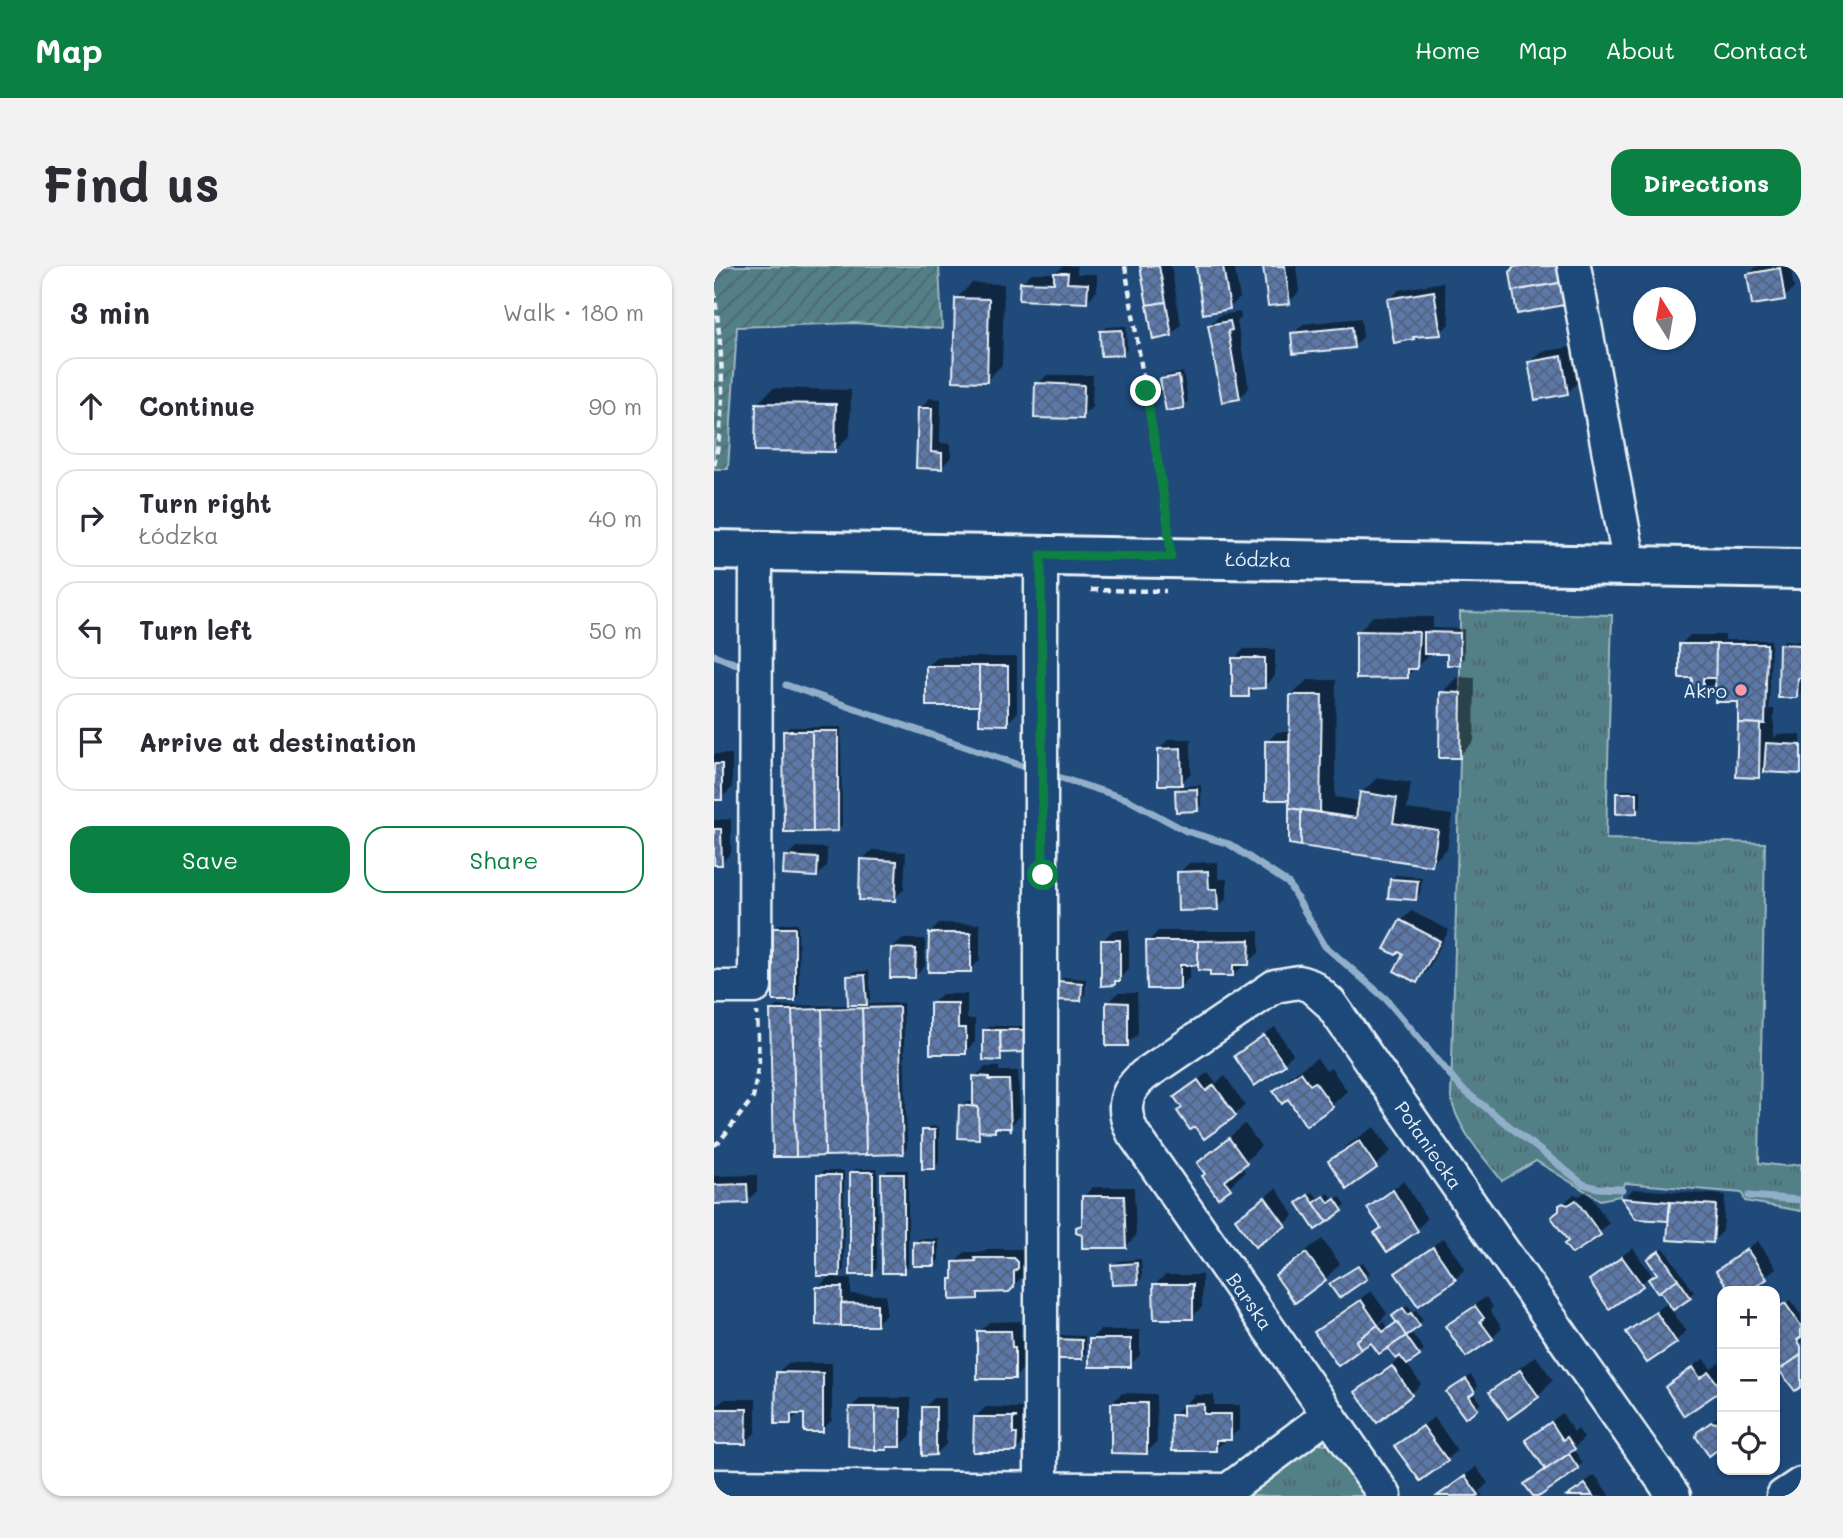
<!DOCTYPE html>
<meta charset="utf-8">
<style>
:root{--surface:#fff;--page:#f2f2f3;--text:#2b2b33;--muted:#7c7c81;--line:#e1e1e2;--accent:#0b8043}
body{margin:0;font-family:Mali,sans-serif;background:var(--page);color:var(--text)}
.controls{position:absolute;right:21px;bottom:21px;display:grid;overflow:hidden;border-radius:14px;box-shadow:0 2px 5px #0004}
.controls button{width:63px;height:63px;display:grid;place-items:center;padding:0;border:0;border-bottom:2px solid var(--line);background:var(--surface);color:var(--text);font:35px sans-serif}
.compass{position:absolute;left:919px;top:21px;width:63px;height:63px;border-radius:50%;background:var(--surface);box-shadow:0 2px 5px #0004;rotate:349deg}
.stop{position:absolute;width:21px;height:21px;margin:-16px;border:5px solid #0b8043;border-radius:50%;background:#fff}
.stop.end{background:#0b8043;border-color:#fff;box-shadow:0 2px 7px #0008}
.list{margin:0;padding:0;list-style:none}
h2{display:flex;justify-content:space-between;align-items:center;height:91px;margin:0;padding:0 28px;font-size:30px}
h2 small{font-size:23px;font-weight:400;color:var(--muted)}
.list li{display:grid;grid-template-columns:46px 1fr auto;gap:21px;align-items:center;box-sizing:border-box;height:98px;margin:0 14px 14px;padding:0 14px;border:2px solid var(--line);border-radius:21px}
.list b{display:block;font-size:26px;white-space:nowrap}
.list p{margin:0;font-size:23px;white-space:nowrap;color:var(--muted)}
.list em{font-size:23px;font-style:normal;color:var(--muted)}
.actions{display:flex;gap:14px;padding:21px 28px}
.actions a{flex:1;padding:16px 0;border:2px solid var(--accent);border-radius:21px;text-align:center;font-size:24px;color:var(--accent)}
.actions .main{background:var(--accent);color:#fff}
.icon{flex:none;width:38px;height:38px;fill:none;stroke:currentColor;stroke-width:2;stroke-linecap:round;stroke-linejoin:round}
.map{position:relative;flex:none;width:1087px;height:1230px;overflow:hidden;border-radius:21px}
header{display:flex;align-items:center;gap:42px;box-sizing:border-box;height:98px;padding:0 35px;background:var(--accent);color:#fff}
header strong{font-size:33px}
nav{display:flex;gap:38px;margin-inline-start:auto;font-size:24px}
.intro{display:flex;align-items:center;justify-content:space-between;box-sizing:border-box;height:168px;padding:0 42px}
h1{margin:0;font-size:49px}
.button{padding:18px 32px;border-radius:21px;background:var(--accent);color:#fff;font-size:24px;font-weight:700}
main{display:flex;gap:42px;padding:0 42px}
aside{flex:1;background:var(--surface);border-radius:21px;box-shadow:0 2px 5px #0004}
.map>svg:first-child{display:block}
.grass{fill:url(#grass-tufts);stroke:#9eb8c0;stroke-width:2}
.garden{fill:url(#garden-furrows);stroke:#9eb8c0;stroke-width:2}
.shadow{fill:#0007}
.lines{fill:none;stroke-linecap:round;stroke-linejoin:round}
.stream{stroke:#92afca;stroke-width:7}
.building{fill:url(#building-cross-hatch);stroke:#e8f1f8;stroke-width:2}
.minor-casing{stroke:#e8f1f8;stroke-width:37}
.major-casing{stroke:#e8f1f8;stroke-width:44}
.path{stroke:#e8f1f8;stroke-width:4.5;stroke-dasharray:7 5;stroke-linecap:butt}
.minor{stroke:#1f4a7a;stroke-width:32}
.major{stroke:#1f4a7a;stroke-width:38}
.route{stroke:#0b8043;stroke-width:9}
.poi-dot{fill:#ff9aa2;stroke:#1f4a7a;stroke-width:2.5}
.labels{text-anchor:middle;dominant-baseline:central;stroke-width:5;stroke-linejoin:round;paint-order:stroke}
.street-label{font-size:19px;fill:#e8f1f8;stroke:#1f4a7a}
.poi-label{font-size:19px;fill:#e8f1f8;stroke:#1f4a7a;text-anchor:end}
</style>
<header>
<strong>Map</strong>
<nav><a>Home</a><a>Map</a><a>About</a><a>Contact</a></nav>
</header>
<div class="intro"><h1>Find us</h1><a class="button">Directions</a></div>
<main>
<aside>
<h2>3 min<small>Walk · 180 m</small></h2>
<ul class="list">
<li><svg class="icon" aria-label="ahead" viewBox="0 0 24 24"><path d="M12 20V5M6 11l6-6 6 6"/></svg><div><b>Continue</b></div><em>90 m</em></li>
<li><svg class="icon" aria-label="right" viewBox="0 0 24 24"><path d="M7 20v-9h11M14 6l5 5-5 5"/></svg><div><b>Turn right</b><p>Łódzka</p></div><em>40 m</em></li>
<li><svg class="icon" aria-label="left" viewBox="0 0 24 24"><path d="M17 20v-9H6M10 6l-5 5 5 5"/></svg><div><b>Turn left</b></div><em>50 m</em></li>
<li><svg class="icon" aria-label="arrive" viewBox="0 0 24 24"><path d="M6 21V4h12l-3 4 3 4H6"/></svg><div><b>Arrive at destination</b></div></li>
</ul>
<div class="actions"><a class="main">Save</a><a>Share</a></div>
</aside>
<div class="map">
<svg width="1087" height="1230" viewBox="0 0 1087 1230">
<defs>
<pattern id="grass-tufts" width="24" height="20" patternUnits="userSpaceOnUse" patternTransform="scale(1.75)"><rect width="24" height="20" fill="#537f87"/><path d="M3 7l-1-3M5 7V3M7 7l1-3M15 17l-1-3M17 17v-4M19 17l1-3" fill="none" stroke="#4d666c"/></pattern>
<pattern id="garden-furrows" width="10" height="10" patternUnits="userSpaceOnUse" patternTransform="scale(1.75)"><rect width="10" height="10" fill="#537f87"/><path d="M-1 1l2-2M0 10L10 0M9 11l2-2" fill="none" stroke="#4d666c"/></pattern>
<pattern id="building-cross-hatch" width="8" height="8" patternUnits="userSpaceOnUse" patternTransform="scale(1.75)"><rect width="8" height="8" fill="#5b78a8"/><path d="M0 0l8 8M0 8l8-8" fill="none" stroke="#52627e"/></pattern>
</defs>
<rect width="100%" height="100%" fill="#1f4a7a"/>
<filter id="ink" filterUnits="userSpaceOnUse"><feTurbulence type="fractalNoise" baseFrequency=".0143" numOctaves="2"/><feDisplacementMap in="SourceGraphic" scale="14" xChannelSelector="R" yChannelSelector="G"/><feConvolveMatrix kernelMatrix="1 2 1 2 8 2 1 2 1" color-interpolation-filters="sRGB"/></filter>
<g filter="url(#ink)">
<g class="grass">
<path d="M746 346 898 349 892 573 1051 577 1045 897 1070 900 1087 898V945L1031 935 1028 927 911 917 906 930 886 934 822 895 788 915C769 890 744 864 737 832L746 492Z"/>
<polygon points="599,1177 616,1178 622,1182 656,1230 533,1230 542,1217"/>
</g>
<polygon class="garden" points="0,0 225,0 228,63 140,57 23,61 14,203 0,203"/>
<g class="shadow">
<polygon points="349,0 363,0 363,8 383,8 383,25 373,35 307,17 318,7 342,7"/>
<polygon points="428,0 457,0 467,59 457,69"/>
<polygon points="483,0 520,0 526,32 515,42"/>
<polygon points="551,0 582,0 585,26 575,36"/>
<polygon points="1043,0 1076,0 1080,22 1070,32 1035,8"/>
<polygon points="729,16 736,57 726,67 675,34 685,24"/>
<polygon points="258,17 290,18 288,99 273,114 243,32"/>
<polygon points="526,46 527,52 523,56 535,122 525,132 495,59 506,49"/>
<polygon points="647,52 649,71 639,81 579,68 589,58"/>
<polygon points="412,60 413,83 409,88 388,65 393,61"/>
<polygon points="858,81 864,116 854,126 816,96 826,86"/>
<polygon points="469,106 474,135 470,140 448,113 453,109"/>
<polygon points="333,109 379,109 378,141 368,151 323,119"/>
<polygon points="59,122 137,124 136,169 121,185 43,138"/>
<polygon points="216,132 227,133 226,177 237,178 237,191 227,202 204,201 206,143"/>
<polygon points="659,350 719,351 719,362 750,363 750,393 745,397 735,386 718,386 693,410 644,366"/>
<polygon points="976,369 1011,369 1011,374 1057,374 1055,443 1060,443 1060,472 1064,468 1087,469 1087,506 1052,502 1044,510 1024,509 1026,434 1003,410 999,410 999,418 989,428 966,379"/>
<polygon points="1071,374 1087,375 1087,426 1083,430 1067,379"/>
<polygon points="530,383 561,383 561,410 550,421 543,421 534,429 520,393"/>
<polygon points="223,391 303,391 303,447 293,457 213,401"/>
<polygon points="743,411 761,412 760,475 745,490 728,427"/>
<polygon points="593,414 622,414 621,531 646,535 647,527 663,512 697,517 693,543 738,549 733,583 717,598 576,576 576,532 552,532 553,476 563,466 577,466 578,429"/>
<polygon points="75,461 127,461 128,559 123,564 71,466"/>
<polygon points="455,473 477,473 477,507 467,517 445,483"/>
<polygon points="0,488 18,488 18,522 7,532 0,532"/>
<polygon points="487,519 487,539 483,544 463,524 467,520"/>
<polygon points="908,524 927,524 927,541 922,546 903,528"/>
<polygon points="17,553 17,587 7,597 0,597 0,554"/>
<polygon points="82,581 113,582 113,600 103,610 72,591"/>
<polygon points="158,584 192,586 190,623 180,633 148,594"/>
<polygon points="504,596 504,613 513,613 513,632 503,642 465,607 475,597"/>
<polygon points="682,609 708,611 706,628 702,632 677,613"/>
<polygon points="697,645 735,664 713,705 703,715 691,687 687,655"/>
<polygon points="226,657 266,658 266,694 256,704 216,667"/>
<polygon points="65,658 84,658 85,728 80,733 61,663"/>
<polygon points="399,664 415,664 415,703 400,718 389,674"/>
<polygon points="444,665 545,665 545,687 519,709 486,697 476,697 476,711 466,721 434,676"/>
<polygon points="188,673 211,673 211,700 200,711 178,683"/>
<polygon points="155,705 157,732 151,738 189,737 193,882 188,887 58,745 62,740 136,739 135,711 139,706"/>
<polygon points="350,711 372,713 371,729 366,733 345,716"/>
<polygon points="404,727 423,727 424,768 413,778 394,737"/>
<polygon points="228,728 253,728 253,753 261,753 261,776 251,786 218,738"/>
<polygon points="275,760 317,760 291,785 286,793 270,764"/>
<polygon points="561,761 579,788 569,798 522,790 532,780"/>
<polygon points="603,792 612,805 617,802 633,825 617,840 575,831 561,825 576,810"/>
<polygon points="271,801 285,801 285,805 304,805 306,850 296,860 268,864 264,871 247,840 251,836 261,836 261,811"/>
<polygon points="494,806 502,817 511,810 531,839 521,849 469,841 463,831"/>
<polygon points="531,858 547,880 527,900 531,906 504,930 485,897"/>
<polygon points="225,860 225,897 220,901 210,865 214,861"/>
<polygon points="660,861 677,885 662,900 634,920 617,896 632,880"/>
<polygon points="142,903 163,903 163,1002 158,1007 138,907"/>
<polygon points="174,904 194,904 194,1001 190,1005 169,909"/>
<polygon points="109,905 130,905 130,1004 122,1012 137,1012 137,1028 172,1029 172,1048 162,1058 103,1057 104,1022 117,1008 105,910"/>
<polygon points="43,909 43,925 33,935 0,936 0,910"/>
<polygon points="690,915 713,953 703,963 673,984 668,961 655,942 665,932"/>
<polygon points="379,921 420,921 422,970 412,980 364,966 370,956 369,931"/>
<polygon points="562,922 580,949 570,959 523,953"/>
<polygon points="919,923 1011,929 1009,965 999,975 956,954 923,951 910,932"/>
<polygon points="873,925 895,957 885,967 856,975 847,940 860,928 865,930"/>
<polygon points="599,926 605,933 615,927 620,934 626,930 632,939 602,962 589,933"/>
<polygon points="730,972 751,1003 741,1013 683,1007 693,997"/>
<polygon points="205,973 225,973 225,994 220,999 201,977"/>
<polygon points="608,973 626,998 611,1013 563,1010 579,994"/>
<polygon points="1044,975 1062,1002 1033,1025 1019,1025 1005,1005 1015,995"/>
<polygon points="919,982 939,1011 944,1007 940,989 950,982 980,1026 957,1043 972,1065 962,1075 934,1095 914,1067 924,1057 955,1036 935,1011 927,1018 877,1014 887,1004"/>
<polygon points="273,983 311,983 314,990 310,994 310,1009 294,1025 270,1025 263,1032 238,1014 241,1010 241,996 251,986 270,986"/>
<polygon points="427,993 428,1012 424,1016 399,999 404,995"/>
<polygon points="649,996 656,1007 652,1012 622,1014"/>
<polygon points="451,1009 488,1009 488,1041 478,1051 441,1019"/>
<polygon points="657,1025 673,1047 664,1059 670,1056 674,1063 685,1055 685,1045 694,1039 699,1046 702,1044 709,1054 696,1065 710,1084 692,1097 707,1118 697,1128 643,1126 653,1116 689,1091 687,1088 682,1091 674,1079 658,1074 602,1066 612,1056"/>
<polygon points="772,1031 779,1041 776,1044 788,1062 778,1072 734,1060 744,1050"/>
<polygon points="1076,1034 1087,1049 1087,1119 1081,1123 1061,1094 1061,1045"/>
<polygon points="307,1055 307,1072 311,1072 311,1101 301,1111 265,1066 275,1056"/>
<polygon points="386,1064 426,1064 426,1089 416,1099 376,1074"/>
<polygon points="343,1069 371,1070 372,1087 367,1091 339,1074"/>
<polygon points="822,1090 839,1114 824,1130 794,1150 777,1126 793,1111"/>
<polygon points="990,1093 997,1103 1005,1097 1008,1101 1006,1123 953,1121 963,1111"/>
<polygon points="74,1097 118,1097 118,1154 108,1164 92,1146 86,1146 76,1156 63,1107"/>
<polygon points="757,1109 764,1120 759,1126 767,1137 763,1141 734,1126"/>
<polygon points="408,1127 442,1128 443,1176 433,1186 398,1137"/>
<polygon points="481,1129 500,1129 500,1139 526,1139 526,1163 501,1183 459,1149"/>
<polygon points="147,1132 197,1132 197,1169 186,1180 175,1179 172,1182 136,1142"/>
<polygon points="220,1132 232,1132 232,1178 222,1188 210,1142"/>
<polygon points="11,1133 42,1133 42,1166 32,1176 0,1176 0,1142"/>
<polygon points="272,1141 309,1142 308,1159 312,1159 312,1174 302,1184 261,1151"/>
<polygon points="848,1147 860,1166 864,1163 870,1172 859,1183 869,1197 821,1230 833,1203 813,1174"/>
<polygon points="1008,1147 1008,1188 1003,1181 985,1167"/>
<polygon points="720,1151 743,1184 733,1194 683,1180"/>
<polygon points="762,1201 774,1217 766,1225 769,1230 724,1230"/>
<polygon points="881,1209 896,1230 851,1230"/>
</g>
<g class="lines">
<g class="stream">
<polyline points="0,389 27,400"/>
<polyline points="72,419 317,503"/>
<polyline points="344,511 413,533 472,565 515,578 574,617 611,680 672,733 748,823 869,918 883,922 908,923"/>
<polyline points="1035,930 1087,934"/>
</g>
</g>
<g class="building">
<polygon points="426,0 445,0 452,36 433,39"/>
<polygon points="482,0 509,0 516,43 489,48"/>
<polygon points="549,0 571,0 576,38 554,40"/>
<polygon points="806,0 849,0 851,16 799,25 796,6 799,1"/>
<polygon points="1066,2 1071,34 1038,39 1033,8"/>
<polygon points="340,7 354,7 353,17 374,18 373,37 305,34 306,16 340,17"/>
<polygon points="851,16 855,38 803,48 799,25"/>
<polygon points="720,25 727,69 699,71 700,73 680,77 673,33"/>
<polygon points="241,32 275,33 273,116 239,115"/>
<polygon points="452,36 458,70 439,74 433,39"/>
<polygon points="516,55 518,64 514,65 526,133 508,136 494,59"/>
<polygon points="638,61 640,82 579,88 577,67"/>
<polygon points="408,64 409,89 387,90 386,65"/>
<polygon points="848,90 854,128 821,134 814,96"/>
<polygon points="465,110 470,142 452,145 446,113"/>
<polygon points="321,117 370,119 369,153 320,152"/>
<polygon points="42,137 122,138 121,186 41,185"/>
<polygon points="204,142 218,142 217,186 228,187 228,203 202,202"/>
<polygon points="642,365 705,366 703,403 694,403 694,412 642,413"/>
<polygon points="710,366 746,367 746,399 733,399 733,388 710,388"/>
<polygon points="965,378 1002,378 1002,412 989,412 989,429 978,429 978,412 965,412"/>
<polygon points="1002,378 1053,378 1051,458 1024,457 1024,436 1001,436"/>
<polygon points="1065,378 1087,379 1087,412 1084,412 1083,432 1064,432"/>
<polygon points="518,392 551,392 551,422 535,423 535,431 518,431"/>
<rect x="212" y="400" width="53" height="40"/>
<polygon points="265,400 294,400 294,459 265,458"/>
<polygon points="726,426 747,427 746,492 725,492"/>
<polygon points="576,429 608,429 606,546 575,542"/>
<polygon points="1024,457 1046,458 1045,512 1022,511"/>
<polygon points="69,465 98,465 99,566 70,566"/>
<polygon points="98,465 124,465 124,565 99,566"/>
<rect x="551" y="475" width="24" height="59"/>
<polygon points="1052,477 1087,479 1087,508 1050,506"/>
<polygon points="467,482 468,519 444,519 444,483"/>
<rect x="0" y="498" width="8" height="36"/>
<polygon points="483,523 484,545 462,546 461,524"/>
<polygon points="646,526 683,532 679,557 724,564 718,600 587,580 587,544 642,552"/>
<polygon points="902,527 923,527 923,547 902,548"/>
<polygon points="575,542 587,544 587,580 575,578"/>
<polygon points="0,563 7,563 8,599 0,599"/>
<polygon points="70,590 104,592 103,611 69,609"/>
<polygon points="146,593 183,595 181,635 145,634"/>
<polygon points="494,605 495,623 503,623 504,644 464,645 463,606"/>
<polygon points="676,613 704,615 702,634 674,632"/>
<polygon points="686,654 726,675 703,717 680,705 689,688 685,686 682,689 670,683"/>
<rect x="59" y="662" width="22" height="73"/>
<polygon points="215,667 257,667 257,706 214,706"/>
<polygon points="387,674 406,674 406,715 401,715 401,719 387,720"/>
<polygon points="536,674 535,699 519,699 519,710 496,710 496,705 484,704 484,675"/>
<polygon points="432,675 484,675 484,699 466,699 466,723 433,723"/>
<polygon points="177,682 202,683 201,712 176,712"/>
<polygon points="151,709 153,739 134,739 133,710"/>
<polygon points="343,715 368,717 367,735 343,734"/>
<polygon points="392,736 414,737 414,780 392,780"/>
<polygon points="216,737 244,737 244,762 252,762 252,788 216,788"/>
<polygon points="185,741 189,888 152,889 148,742"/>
<polygon points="148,742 152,889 111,890 108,743"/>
<polygon points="108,743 111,890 82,891 78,744"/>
<polygon points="56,744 78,744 82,891 59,891"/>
<polygon points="269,764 286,764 287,795 269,794"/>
<polygon points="286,764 313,764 313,786 287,787"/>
<polygon points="550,769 571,799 540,820 520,790"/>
<polygon points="587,806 596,819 601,816 619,841 592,860 574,833 568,838 559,825"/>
<polygon points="259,810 275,811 275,814 295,814 297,866 296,862 281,862 281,866 264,865 264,841 259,840"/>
<polygon points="484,814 492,825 500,819 522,850 490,873 481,861 476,864 463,845 468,842 460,831"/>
<polygon points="245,839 264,841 265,873 244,872"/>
<rect x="208" y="864" width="13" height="39"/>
<polygon points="515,872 533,897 511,915 517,923 504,932 488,910 491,908 483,897"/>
<polygon points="645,875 663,902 633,923 614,895"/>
<rect x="136" y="906" width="23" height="103"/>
<polygon points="167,908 190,908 190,1007 168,1007"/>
<polygon points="103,909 127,909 126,1010 103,1010"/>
<polygon points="33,918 34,937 0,938 0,919"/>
<polygon points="679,924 704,965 673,986 660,967 667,962 653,942"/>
<polygon points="594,929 613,956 601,964 583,937"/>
<polygon points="368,930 410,930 412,982 368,982 368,969 362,967 362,961 368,959"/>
<polygon points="610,930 615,937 621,933 629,945 613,956 600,937"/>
<polygon points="551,931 572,960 541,981 521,953"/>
<polygon points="907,932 956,936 954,955 922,953"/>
<polygon points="862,934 887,969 858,988 850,978 854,975 837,951 845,945 845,939 849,937 854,939"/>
<polygon points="956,936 1002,939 999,977 953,974"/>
<polygon points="199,976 221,977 221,1000 199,1000"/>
<polygon points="719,981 742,1014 704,1040 681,1007"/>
<polygon points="1033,983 1053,1013 1036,1025 1017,1025 1002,1005"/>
<polygon points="945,985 964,1013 944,1027 934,1013 943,1008 933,993"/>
<polygon points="592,987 612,1014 581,1037 561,1009"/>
<polygon points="908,991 929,1020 895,1043 875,1014"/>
<polygon points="261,992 300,992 304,996 304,1002 300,1006 300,1021 295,1026 264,1027 264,1033 236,1034 236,1013 239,1013 239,996 262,995"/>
<polygon points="423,997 424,1018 398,1019 397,999"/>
<polygon points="644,1000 653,1013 625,1032 615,1018"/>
<polygon points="964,1013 977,1032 959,1044 946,1025"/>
<polygon points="439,1018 479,1018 479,1053 440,1053"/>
<polygon points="102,1021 128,1021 127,1060 102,1059"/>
<polygon points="647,1034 664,1059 642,1075 647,1083 624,1100 600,1066"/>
<polygon points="127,1037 163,1038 163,1060 127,1060"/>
<polygon points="1071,1037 1087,1060 1087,1071 1083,1074 1087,1080 1087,1089 1065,1104 1061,1097 1061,1044"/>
<polygon points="761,1040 770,1052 766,1055 779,1073 752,1091 731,1060"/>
<polygon points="689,1042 694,1049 697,1047 706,1060 692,1070 678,1050"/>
<polygon points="942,1046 963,1077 933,1097 912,1066"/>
<polygon points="683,1056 692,1070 665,1088 657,1077 647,1083 642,1075 664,1059 669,1066"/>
<polygon points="263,1065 297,1065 298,1081 301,1081 301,1113 263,1113"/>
<polygon points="692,1070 706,1090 693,1099 686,1090 682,1093 674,1082"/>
<polygon points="337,1073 368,1074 368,1093 337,1093"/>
<rect x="375" y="1073" width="42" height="28"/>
<polygon points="1087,1089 1087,1121 1081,1125 1065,1104"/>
<polygon points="678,1100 698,1129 663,1157 641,1126"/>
<polygon points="979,1101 986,1112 995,1106 1008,1124 970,1150 951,1121"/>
<polygon points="806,1104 825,1131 794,1153 775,1126"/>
<polygon points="62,1106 109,1107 109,1166 90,1166 90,1148 77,1148 77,1158 61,1158"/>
<polygon points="752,1113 761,1126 755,1130 764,1143 751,1152 732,1126"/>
<polygon points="397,1137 433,1137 433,1188 397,1187"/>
<polygon points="490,1138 490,1148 517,1148 517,1174 502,1174 502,1185 458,1185 457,1149 469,1149 469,1139"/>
<polygon points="135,1141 161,1141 161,1184 134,1180"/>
<polygon points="161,1141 187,1142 187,1181 173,1181 173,1184 161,1184"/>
<polygon points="208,1141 222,1141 222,1189 208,1190"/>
<polygon points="0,1143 33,1143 32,1178 0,1178"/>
<polygon points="260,1151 303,1151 299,1153 299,1168 303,1168 302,1186 259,1186"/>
<polygon points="837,1156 849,1174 853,1171 861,1183 832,1204 811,1174"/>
<polygon points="997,1156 1003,1157 1008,1165 1008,1191 1003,1184 995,1190 982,1171 983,1166"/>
<polygon points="709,1160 734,1195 706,1215 680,1180"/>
<polygon points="855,1188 865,1203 826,1230 819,1230 810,1218"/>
<polygon points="751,1210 765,1229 763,1230 723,1230"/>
<polygon points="871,1218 879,1230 853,1230"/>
</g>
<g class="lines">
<defs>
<g id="minor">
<polyline points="860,0 916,300"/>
<polyline points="327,289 327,1223"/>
<polyline points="0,721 41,721 42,284"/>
<polyline points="0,1220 514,1224"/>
<polyline points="514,1224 614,1149"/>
<path d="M671 1230 419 867C407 844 410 826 430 809L561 720 585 716 597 720 616 737 960 1230"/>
<polyline points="1069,1230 1087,1218"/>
</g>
<polyline id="major" points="0,284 1087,303"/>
</defs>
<use href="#minor" class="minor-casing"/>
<use href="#major" class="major-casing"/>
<g class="path">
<polyline points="411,0 454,263"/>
<path d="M0 25C8 83 13 142 0 200"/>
<polyline points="377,324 452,325"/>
<polyline points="0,879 5,876 39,832 45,796 43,746"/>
</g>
<use href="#minor" class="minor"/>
<use href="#major" class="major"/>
</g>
</g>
<g class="lines" filter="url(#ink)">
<polyline class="route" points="329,609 327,289 457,291 453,250 432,125"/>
</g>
<circle class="poi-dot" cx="1027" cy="424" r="7"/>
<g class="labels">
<g class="street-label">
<text transform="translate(544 293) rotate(1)">Łódzka</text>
<text transform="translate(715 879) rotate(55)">Połaniecka</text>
<text transform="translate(536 1035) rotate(55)">Barska</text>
</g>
<g class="poi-label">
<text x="1013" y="424">Akro</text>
</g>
</g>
</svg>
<div class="controls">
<button>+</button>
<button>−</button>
<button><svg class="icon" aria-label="locate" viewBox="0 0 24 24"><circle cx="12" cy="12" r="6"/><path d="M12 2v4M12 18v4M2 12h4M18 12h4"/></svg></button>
</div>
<svg class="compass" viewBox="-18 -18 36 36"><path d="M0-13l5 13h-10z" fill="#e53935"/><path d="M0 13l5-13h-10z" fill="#7c7c81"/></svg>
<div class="stop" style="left:329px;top:609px"></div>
<div class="stop end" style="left:432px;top:125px"></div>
</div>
</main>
